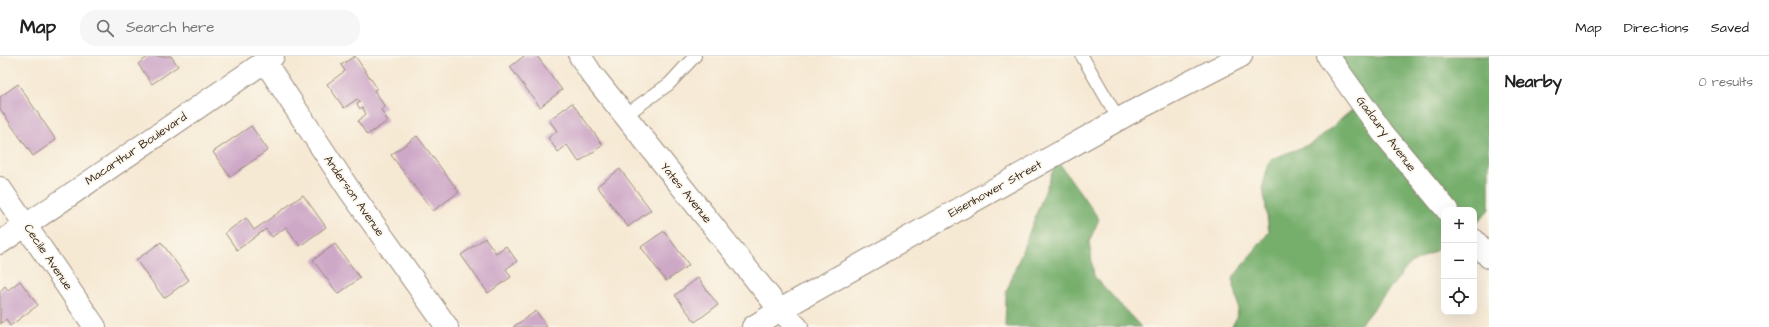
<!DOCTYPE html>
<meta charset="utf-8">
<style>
:root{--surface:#fff;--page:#f6f6f6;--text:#222;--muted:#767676;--line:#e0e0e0}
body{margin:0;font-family:"Architects Daughter",sans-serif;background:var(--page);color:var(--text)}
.controls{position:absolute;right:12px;bottom:12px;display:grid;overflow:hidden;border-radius:8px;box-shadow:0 4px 16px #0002}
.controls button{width:36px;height:36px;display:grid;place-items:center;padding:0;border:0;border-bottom:1px solid var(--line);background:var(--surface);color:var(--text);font:20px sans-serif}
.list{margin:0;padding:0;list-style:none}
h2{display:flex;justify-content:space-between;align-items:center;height:52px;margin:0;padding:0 16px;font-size:17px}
h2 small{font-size:13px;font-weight:400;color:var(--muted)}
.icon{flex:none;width:22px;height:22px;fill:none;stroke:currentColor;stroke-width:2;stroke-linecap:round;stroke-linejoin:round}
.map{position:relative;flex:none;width:1489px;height:271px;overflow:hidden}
header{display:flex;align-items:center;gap:24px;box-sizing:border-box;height:56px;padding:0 20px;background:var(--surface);border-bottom:1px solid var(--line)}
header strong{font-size:19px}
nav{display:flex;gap:22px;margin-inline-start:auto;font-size:14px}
.search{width:280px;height:36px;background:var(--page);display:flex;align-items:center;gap:10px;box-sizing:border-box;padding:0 14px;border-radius:16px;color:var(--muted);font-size:15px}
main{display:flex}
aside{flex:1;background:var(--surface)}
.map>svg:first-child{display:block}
.forest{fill:#76ae6c;stroke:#586c45}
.building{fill:#cea8c7}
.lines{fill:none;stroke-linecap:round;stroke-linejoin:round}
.service-casing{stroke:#988a79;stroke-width:14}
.minor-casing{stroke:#988a79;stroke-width:24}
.service{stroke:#fff;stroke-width:12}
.minor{stroke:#fff;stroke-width:22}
.labels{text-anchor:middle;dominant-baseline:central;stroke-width:3.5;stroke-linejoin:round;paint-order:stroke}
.street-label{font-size:12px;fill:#3b2a1e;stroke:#fbf7ec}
</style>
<header>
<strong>Map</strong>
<div class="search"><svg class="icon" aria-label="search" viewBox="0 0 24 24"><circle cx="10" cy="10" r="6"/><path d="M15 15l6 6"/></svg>Search here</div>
<nav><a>Map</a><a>Directions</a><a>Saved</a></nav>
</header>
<main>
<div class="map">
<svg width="1489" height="271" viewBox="0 0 1489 271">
<rect width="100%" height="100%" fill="#fbf7ec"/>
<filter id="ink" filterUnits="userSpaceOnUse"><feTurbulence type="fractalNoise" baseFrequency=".025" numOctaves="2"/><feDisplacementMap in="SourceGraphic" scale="8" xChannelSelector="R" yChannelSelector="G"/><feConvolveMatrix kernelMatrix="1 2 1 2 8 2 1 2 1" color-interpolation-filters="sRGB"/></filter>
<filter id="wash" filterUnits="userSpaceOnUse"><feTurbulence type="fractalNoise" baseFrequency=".012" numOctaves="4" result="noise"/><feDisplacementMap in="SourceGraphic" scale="16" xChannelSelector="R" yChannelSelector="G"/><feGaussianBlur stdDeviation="0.9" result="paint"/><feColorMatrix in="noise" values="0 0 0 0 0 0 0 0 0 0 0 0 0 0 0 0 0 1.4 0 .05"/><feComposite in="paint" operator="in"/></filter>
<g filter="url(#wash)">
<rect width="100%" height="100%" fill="#f6e9d4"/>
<g class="forest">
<path d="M1329 0H1489V153L1474 171V154H1444V190L1409 209 1358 271H1231C1243 256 1237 240 1232 223L1269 176 1263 130 1268 109 1272 103 1313 87 1359 48Z"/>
<polygon points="1057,104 1099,163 1089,186 1094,220 1141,271 1005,271 1006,237"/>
</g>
<g id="blocks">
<g class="building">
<polygon points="149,0 171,0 178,10 152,28 138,8"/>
<polygon points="355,0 377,32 374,34 385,51 381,54 388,65 367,79 358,65 366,58 362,51 360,53 357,48 360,46 357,43 344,52 327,28 345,15 341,9"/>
<polygon points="524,0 537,0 562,34 540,51 510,11"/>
<polygon points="18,28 56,84 33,100 0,53 0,41"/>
<polygon points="572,47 603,89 579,106 567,89 558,96 548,82 557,75 549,64"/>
<polygon points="251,70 268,94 230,121 213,96"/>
<polygon points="417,80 459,136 433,155 391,99"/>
<polygon points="620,113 651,154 628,171 597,130"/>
<polygon points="303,139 326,171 300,190 286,171 272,181 266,173 237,194 225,177 246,162 254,174"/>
<polygon points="664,175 689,209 666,225 641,191"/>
<polygon points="485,182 496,197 506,190 517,205 506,213 511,221 488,237 461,199"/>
<polygon points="161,186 189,224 164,242 136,204"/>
<polygon points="335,188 360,222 338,238 313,204"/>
<polygon points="698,222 718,249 695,266 675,239"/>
<polygon points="20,225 38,249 10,270 6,263 0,268 0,235 5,230 8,234"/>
<polygon points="536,255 547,271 513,271"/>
</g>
</g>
</g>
<g filter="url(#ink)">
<use href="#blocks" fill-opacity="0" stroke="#988a79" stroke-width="1"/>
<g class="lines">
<defs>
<g id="service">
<polyline points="1082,0 1119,64"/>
<polyline points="624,60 669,28 695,0"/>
</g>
<g id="minor">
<polyline points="580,0 591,17 780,254 797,271"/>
<polyline points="1328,0 1383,77 1447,154"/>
<polyline points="265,6 348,132 447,271"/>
<polyline points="0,132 95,271"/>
<polyline points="1474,184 1489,201"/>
<polyline points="0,187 273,0"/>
<polyline points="753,271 780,254 1130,57 1241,0"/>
</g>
</defs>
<use href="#service" class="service-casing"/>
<use href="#minor" class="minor-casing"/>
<use href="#service" class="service"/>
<use href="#minor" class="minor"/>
</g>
</g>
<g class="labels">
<g class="street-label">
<text transform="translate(1386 78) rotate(53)">Gadoury Avenue</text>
<text transform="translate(136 93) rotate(-34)">Macarthur Boulevard</text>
<text transform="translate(995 133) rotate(-29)">Eisenhower Street</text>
<text transform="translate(686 137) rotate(51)">Yates Avenue</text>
<text transform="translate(354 140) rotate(55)">Anderson Avenue</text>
<text transform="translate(48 201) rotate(56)">Cecile Avenue</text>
</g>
</g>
</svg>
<div class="controls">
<button>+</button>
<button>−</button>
<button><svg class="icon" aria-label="locate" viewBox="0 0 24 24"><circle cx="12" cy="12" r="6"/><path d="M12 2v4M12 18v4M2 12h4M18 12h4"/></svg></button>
</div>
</div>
<aside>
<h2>Nearby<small>0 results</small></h2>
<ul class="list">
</ul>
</aside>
</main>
